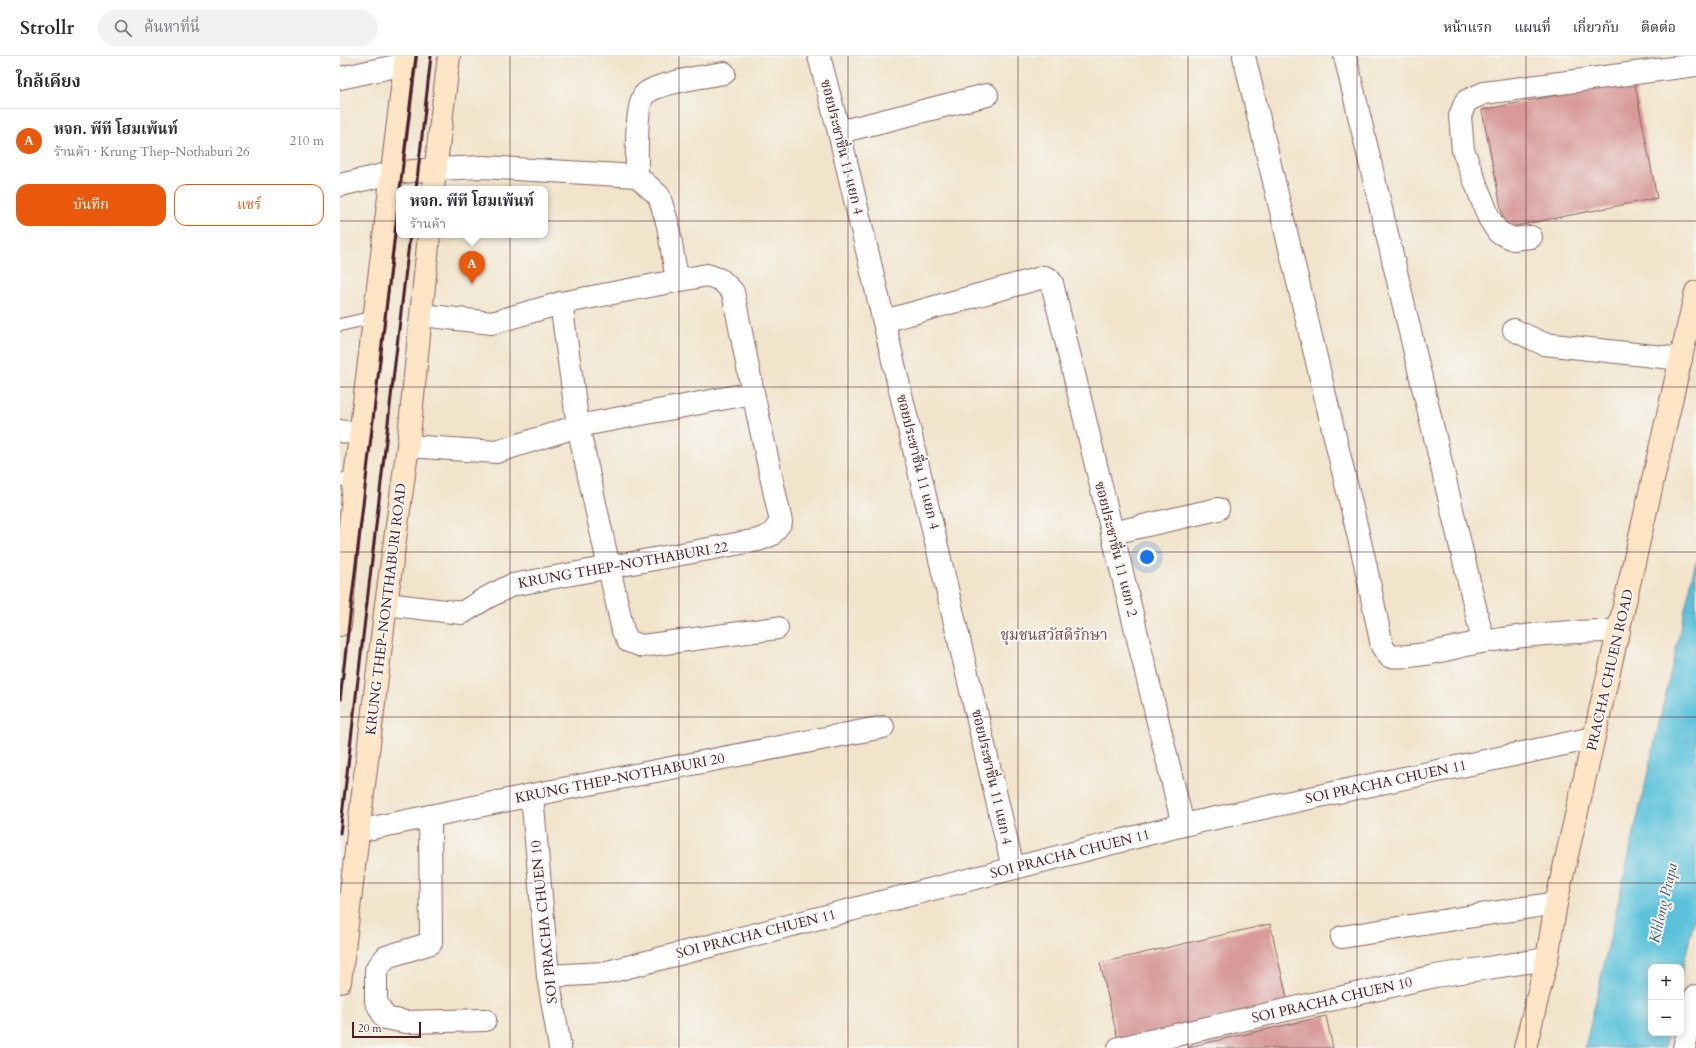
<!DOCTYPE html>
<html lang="th">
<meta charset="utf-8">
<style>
:root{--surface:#fff;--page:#f2f2f3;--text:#2b2b33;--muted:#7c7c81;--line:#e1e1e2;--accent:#ea580c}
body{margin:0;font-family:Cardo,"Noto Serif Thai",serif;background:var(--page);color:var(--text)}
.controls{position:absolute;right:12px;bottom:12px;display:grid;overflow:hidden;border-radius:8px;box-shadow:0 2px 10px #0003}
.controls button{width:36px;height:36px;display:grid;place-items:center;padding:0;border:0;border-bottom:1px solid var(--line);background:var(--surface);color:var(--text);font:20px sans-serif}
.scale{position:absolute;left:12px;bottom:10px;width:69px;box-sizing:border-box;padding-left:4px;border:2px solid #4a1f2b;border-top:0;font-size:11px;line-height:14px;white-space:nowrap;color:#4a1f2b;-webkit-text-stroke:3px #f6f6f2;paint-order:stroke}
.you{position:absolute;left:807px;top:501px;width:14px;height:14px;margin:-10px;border:3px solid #fff;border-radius:50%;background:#1a73e8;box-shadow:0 0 0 6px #1a73e833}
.badge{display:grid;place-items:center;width:26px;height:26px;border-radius:50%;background:var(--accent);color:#fff;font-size:13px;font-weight:700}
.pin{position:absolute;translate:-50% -33px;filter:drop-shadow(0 1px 2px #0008)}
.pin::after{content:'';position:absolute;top:21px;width:14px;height:12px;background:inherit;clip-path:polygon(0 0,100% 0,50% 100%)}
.popup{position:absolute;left:56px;top:130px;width:152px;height:52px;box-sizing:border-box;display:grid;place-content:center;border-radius:8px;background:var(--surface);filter:drop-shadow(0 1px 3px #0005);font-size:13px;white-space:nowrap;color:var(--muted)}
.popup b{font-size:15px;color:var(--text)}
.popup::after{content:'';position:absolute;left:50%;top:100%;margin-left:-8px;border:8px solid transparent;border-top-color:var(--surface)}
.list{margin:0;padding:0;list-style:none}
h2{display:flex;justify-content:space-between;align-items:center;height:52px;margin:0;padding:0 16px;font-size:17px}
h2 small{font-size:13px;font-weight:400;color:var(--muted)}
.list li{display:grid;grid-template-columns:26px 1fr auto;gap:12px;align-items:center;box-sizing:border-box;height:64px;padding:0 16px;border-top:1px solid var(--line)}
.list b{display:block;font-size:15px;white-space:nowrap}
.list p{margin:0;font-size:13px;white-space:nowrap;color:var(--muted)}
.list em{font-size:13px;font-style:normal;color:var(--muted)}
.actions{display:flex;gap:8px;padding:12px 16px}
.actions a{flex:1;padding:9px 0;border:1px solid var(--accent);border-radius:12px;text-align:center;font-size:14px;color:var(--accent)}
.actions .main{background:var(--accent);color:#fff}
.icon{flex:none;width:22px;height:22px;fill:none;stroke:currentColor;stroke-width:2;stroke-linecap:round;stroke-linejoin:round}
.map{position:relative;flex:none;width:1356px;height:992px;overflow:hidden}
header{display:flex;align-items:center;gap:24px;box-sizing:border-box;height:56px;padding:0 20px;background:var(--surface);border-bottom:1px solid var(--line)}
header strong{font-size:19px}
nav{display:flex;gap:22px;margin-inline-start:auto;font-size:14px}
.search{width:280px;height:36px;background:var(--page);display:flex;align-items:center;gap:10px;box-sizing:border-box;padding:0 14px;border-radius:22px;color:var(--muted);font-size:15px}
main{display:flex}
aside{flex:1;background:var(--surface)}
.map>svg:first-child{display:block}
.water{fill:#5cc2da;stroke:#537082}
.building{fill:#d79a98}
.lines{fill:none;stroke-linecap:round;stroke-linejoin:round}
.service-casing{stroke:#846463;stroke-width:14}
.minor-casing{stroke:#846463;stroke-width:24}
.tertiary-casing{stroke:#846463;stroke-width:24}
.secondary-casing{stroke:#846463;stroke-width:24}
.service{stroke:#fff;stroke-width:12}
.minor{stroke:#fff;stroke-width:22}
.tertiary{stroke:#fff;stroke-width:22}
.secondary{stroke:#fde5c5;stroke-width:22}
.rail{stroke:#4a1f2b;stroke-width:3}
.grid{fill:none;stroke:#4a1f2b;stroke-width:1;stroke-opacity:0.55}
.labels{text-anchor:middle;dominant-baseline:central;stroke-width:4;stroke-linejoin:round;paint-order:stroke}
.street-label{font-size:14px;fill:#4a1f2b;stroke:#f6f6f2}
.neighbourhood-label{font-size:15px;fill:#7b4a51;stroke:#f6f6f2}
.water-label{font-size:15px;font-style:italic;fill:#505868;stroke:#f6f6f2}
</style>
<header>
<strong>Strollr</strong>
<div class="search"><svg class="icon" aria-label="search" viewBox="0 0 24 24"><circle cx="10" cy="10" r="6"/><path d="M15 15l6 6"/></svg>ค้นหาที่นี่</div>
<nav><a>หน้าแรก</a><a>แผนที่</a><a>เกี่ยวกับ</a><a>ติดต่อ</a></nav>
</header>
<main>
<aside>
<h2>ใกล้เคียง<small></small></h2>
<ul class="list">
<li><span class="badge">A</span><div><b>หจก. พีที โฮมเพ้นท์</b><p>ร้านค้า · Krung Thep-Nothaburi 26</p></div><em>210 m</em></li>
</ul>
<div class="actions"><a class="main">บันทึก</a><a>แชร์</a></div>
</aside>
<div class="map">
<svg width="1356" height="992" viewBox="0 0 1356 992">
<rect width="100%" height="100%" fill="#f6f6f2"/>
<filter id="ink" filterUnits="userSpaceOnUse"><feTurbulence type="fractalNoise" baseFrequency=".025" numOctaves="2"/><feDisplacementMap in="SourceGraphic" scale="8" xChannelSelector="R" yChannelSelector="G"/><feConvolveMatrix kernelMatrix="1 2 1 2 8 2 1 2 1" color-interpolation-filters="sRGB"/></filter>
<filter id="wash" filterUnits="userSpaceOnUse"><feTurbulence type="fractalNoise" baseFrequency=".012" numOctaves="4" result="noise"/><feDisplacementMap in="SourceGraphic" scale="16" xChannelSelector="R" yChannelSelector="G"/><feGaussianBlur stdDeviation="0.9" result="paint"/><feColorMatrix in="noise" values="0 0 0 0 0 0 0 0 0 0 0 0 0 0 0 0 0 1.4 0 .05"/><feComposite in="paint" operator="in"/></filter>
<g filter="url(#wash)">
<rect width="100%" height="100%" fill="#f1e4cb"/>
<polygon class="water" points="1356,505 1356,855 1341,920 1341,911 1311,911 1311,977 1328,977 1325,992 1245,992"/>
<g id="blocks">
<g class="building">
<polygon points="1294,24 1317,142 1165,172 1142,54"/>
<polygon points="930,868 948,946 778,984 760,907"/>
<polygon points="986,960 993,992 848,992 848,991"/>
</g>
</g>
</g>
<g filter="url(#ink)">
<use href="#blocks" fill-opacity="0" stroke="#846463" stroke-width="1"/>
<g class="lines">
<defs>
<g id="service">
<polyline points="0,269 35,261"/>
<polyline points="0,424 15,421"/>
</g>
<g id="minor">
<polyline points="479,0 499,76 673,812"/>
<path d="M904 0 1025 507 1042 590 1049 600C1080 603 1111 591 1142 586 1187 578 1234 575 1279 575"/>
<polyline points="1005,0 1143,585"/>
<polyline points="0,22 65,8"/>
<polyline points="499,76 647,39"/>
<polyline points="95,113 143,111 297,120 319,140 328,169 337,224"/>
<path d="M297 120C297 105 295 48 305 38 316 27 367 20 384 17"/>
<polyline points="0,129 52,117"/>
<polyline points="1191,181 1173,183 1158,176 1149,162 1123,94 1120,60 1126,45 1144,37 1356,9"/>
<polyline points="221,247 238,370 283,575 288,585 302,590 437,572"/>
<polyline points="544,265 704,221 709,223 712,227 843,769"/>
<polyline points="1174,274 1204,288 1341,303"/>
<polyline points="0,375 21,379"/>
<polyline points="68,390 156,396 238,370 413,337"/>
<polyline points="772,477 878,453"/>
<polyline points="46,548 122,557 146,542 172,529 418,484 431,479 441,466 413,337 393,236 381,224 367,219 221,247 152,267 82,259"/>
<polyline points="192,739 208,920 220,992"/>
<polyline points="90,760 91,887 46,901 36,914 36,945 45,962 66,966 145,964"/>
<polyline points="18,775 192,739 543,671"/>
<polyline points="1002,881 1216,847"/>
<polyline points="208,920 264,917 843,769 1253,682"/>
<polyline points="779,992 1095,920 1207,903"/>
</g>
<polyline id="tertiary" points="1344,992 1356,940"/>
<g id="secondary">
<polyline points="52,117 95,113"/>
<polyline points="93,133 109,0"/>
<polyline points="0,569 15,421 66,0"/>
<polyline points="0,926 46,548 68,390 89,179"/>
<polyline points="1185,992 1207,903 1216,847 1356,236"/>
</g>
</defs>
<use href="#service" class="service-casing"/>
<use href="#minor" class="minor-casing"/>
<use href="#tertiary" class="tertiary-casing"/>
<use href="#secondary" class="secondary-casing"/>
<use href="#service" class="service"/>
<use href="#minor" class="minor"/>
<use href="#tertiary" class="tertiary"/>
<use href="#secondary" class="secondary"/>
<g class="rail">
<polyline points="60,133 76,0"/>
<polyline points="76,133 91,0"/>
<polyline points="0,644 59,143"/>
<polyline points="0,777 70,179"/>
</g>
</g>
</g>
<path class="grid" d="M170 0V992M339 0V992M508 0V992M678 0V992M848 0V992M1017 0V992M1186 0V992M0 165H1356M0 331H1356M0 496H1356M0 661H1356M0 827H1356"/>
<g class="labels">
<g class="street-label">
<text transform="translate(502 91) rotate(76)">ซอยประชาชื่น 11 แยก 4</text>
<text transform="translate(578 406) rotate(76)">ซอยประชาชื่น 11 แยก 4</text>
<text transform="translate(776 493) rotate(76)">ซอยประชาชื่น 11 แยก 2</text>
<text transform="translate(283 509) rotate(-10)">KRUNG THEP-NOTHABURI 22</text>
<text transform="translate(46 553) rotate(-83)">KRUNG THEP-NONTHABURI ROAD</text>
<text transform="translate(1270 614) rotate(-77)">PRACHA CHUEN ROAD</text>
<text transform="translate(652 721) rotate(77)">ซอยประชาชื่น 11 แยก 4</text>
<text transform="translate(280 722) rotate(-11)">KRUNG THEP-NOTHABURI 20</text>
<text transform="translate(1046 726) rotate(-12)">SOI PRACHA CHUEN 11</text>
<text transform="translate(730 798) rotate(-14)">SOI PRACHA CHUEN 11</text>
<text transform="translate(204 866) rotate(-96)">SOI PRACHA CHUEN 10</text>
<text transform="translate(416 878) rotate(-14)">SOI PRACHA CHUEN 11</text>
<text transform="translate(992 944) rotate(-13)">SOI PRACHA CHUEN 10</text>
</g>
<g class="neighbourhood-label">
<text x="714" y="579">ชุมชนสวัสดิรักษา</text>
</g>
<g class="water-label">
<text transform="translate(1323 847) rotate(-77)">Khlong Prapa</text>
</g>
</g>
</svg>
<div class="controls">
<button>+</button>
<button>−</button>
</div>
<div class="scale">20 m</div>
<div class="you"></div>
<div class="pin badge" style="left:132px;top:228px">A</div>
<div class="popup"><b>หจก. พีที โฮมเพ้นท์</b>ร้านค้า</div>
</div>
</main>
